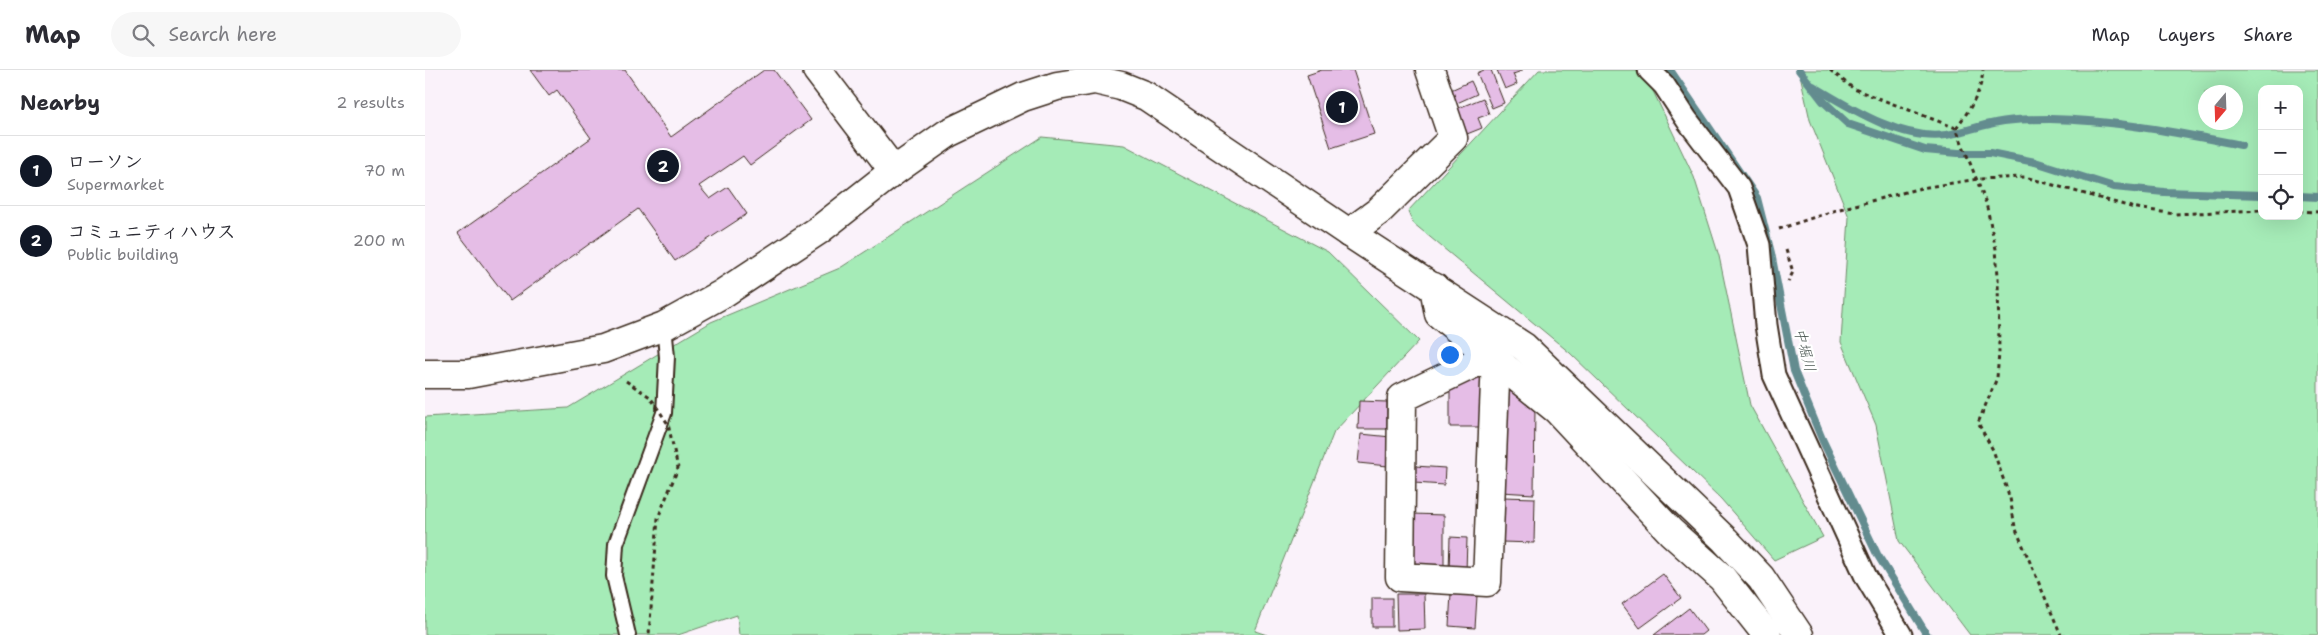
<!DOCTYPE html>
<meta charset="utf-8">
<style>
:root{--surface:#fff;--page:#f7f7f7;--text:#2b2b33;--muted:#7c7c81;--line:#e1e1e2;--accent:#111827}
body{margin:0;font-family:"Shantell Sans","Klee One",sans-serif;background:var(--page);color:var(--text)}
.controls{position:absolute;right:15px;top:15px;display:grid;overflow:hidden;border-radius:10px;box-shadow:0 5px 20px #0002}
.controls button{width:45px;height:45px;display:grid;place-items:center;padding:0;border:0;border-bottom:1px solid var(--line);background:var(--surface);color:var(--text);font:25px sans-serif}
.compass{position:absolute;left:1773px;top:15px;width:45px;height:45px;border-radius:50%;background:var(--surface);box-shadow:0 5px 20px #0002;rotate:199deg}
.you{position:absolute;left:1024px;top:284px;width:18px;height:18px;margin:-12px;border:4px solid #fff;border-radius:50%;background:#1a73e8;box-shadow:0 0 0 8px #1a73e833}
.badge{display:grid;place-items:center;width:32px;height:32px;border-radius:50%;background:var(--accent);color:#fff;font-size:16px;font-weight:700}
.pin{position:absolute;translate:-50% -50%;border:2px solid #fff;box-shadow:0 1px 5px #0006}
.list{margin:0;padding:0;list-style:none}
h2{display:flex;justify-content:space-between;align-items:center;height:65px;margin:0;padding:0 20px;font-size:21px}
h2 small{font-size:16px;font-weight:400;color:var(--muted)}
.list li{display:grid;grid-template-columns:32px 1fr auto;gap:15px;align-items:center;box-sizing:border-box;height:70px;padding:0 20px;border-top:1px solid var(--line)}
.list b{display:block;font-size:19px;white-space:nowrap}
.list p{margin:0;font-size:16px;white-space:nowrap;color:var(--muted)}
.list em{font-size:16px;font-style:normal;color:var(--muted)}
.icon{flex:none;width:28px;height:28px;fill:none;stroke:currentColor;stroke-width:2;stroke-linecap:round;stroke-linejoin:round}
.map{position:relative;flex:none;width:1893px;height:565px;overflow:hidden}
header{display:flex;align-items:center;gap:30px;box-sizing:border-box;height:70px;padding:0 25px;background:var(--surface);border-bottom:1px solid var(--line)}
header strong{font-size:24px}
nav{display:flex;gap:28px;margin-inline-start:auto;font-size:18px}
.search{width:350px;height:45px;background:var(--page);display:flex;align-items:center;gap:12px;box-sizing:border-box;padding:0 18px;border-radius:28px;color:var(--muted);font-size:19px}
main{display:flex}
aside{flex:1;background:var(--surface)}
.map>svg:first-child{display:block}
.green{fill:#a5ebb7;stroke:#708a6a;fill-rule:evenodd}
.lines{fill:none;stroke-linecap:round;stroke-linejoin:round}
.stream{stroke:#638c8f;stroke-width:8}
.building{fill:#e5bde6;stroke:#3b2a1e}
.service-casing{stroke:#3b2a1e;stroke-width:18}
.pedestrian-casing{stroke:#3b2a1e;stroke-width:25}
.minor-casing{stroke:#3b2a1e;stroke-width:31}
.tertiary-casing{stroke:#3b2a1e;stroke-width:31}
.path{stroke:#3b2a1e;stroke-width:3;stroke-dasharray:4 4;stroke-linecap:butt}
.service{stroke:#fff;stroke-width:14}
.pedestrian{stroke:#fff;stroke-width:21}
.minor{stroke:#fff;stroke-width:28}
.tertiary{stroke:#fff;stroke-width:28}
.path-bridge{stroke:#3b2a1e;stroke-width:3;stroke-dasharray:4 4;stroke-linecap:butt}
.labels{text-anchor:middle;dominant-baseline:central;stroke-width:4.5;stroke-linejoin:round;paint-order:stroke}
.water-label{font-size:15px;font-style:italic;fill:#4f5b56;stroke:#fff}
</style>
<header>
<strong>Map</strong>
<div class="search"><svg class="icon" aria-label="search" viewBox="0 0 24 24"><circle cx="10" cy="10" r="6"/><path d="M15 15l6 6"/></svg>Search here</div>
<nav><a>Map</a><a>Layers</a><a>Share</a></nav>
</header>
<main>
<aside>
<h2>Nearby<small>2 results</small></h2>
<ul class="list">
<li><span class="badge">1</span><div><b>ローソン</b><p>Supermarket</p></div><em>70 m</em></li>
<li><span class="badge">2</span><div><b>コミュニティハウス</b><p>Public building</p></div><em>200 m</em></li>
</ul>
</aside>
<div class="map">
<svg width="1893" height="565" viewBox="0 0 1893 565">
<rect width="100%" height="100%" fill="#faf2fa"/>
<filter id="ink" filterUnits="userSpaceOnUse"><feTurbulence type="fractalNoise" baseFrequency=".02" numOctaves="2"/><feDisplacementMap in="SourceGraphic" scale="10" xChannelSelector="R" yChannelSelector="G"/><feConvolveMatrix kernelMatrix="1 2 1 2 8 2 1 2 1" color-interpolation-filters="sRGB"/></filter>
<g filter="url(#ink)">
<g class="green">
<polygon points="1114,0 1218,0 1269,107 1294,186 1325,335 1398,467 1349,490 1296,429 1145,283 988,153 983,141"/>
<path d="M1374 0H1893V565H1545L1474 471 1451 355 1416 272 1424 147 1385 50ZM1837 19H1874V146H1837ZM1780 22H1810V52H1780Z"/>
<polygon points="617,67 699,75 903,182 994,271 909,362 830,561 842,565 314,565 312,545 253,565 0,565 0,347 143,338 286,252 415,198"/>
</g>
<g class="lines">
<g class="stream">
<polyline points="1245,0 1332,128 1346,183 1369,301 1397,369 1452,484 1502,565"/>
<polyline points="1374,0 1398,31 1423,54 1500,80 1533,83 1565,83 1610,92 1689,117 1739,122 1837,125"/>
<path d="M1388 16C1425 38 1476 71 1521 65 1536 63 1550 57 1565 54 1584 49 1606 49 1625 49 1690 50 1753 63 1816 75"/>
<polyline points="1874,126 1893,127"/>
</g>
</g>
<g class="building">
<polygon points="105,0 200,0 246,67 339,0 349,0 386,50 325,95 318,86 274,116 285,129 303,117 322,144 250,191 213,139 85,231 33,163 166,68 132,20 124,26"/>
<polygon points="897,0 928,0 949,64 906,78 882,5"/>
<polygon points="1059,0 1066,0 1079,33 1067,38 1052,3"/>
<polygon points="1072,0 1097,0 1097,1 1088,4 1092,14 1080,19"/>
<polygon points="1046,11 1052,24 1032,33 1026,20"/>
<polygon points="1058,28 1064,44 1053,48 1057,58 1042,64 1031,39"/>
<polygon points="1057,307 1055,357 1025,357 1025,315"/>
<polygon points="1080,315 1110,336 1109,424 1076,422"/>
<polygon points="934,331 962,332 962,359 933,359"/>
<polygon points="936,364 966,367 963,396 933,393"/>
<polygon points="990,396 1020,398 1019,415 989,413"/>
<polygon points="1078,427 1110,428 1109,473 1077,472"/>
<polygon points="987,444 1019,445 1019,500 998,501 986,492"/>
<polygon points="1025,467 1042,468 1041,502 1024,501"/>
<polygon points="1238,504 1256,528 1215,558 1197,534"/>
<polygon points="971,524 999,524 1000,559 972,560"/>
<polygon points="1026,524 1052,526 1050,558 1024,556"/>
<rect x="947" y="528" width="20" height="29"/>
<polygon points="1264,538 1281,561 1276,565 1229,565"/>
</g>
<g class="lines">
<defs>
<polyline id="service" points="203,565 189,506 191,474 239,343 242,287 239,256"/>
<polyline id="pedestrian" points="1224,0 1239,15 1262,50 1314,118 1334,175 1341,255 1349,305 1441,507 1476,565"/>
<g id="minor">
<polyline points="392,0 469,101"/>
<polyline points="924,163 954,141 1028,68 1005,0"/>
<polyline points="1009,217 1014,244 1132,340 1246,462 1297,508 1342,565"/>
<polyline points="1067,285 977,328 975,507 1062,512 1071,288"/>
</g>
<polyline id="tertiary" points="0,304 43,304 178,279 239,256 297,224 394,160 469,101 523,63 598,27 632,16 670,10 696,16 721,26 924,163 1099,277 1300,470 1336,508 1374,565"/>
</defs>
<use href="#service" class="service-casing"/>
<use href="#pedestrian" class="pedestrian-casing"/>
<use href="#minor" class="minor-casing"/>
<use href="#tertiary" class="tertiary-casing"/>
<g class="path">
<polyline points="1405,0 1429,19 1531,58 1561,133 1571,179 1573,206 1574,283 1572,308 1553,353 1568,380 1585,428 1590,457 1636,565"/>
<path d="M1531 58C1545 39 1556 24 1558 0"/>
<polyline points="1874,141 1893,142"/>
<polyline points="1354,159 1411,140 1496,118 1553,109 1600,107 1706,137 1749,144 1837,140"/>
<polyline points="1361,180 1368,202 1363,212"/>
</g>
<use href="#service" class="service"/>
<use href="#pedestrian" class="pedestrian"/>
<use href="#minor" class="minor"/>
<use href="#tertiary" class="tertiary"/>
<polyline class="path-bridge" points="201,311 225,327 243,354 253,398 233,448 224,565"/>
</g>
</g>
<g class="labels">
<g class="water-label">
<text transform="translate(1380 280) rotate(75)">中堀川</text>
</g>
</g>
</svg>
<div class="controls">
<button>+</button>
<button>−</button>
<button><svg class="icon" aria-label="locate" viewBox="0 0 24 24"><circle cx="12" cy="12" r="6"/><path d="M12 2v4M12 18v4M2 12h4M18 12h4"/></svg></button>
</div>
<svg class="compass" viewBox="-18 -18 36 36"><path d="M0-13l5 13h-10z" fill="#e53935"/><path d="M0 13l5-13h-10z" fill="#7c7c81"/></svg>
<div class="you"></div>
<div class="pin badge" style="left:917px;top:37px">1</div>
<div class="pin badge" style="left:238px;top:96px">2</div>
</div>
</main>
